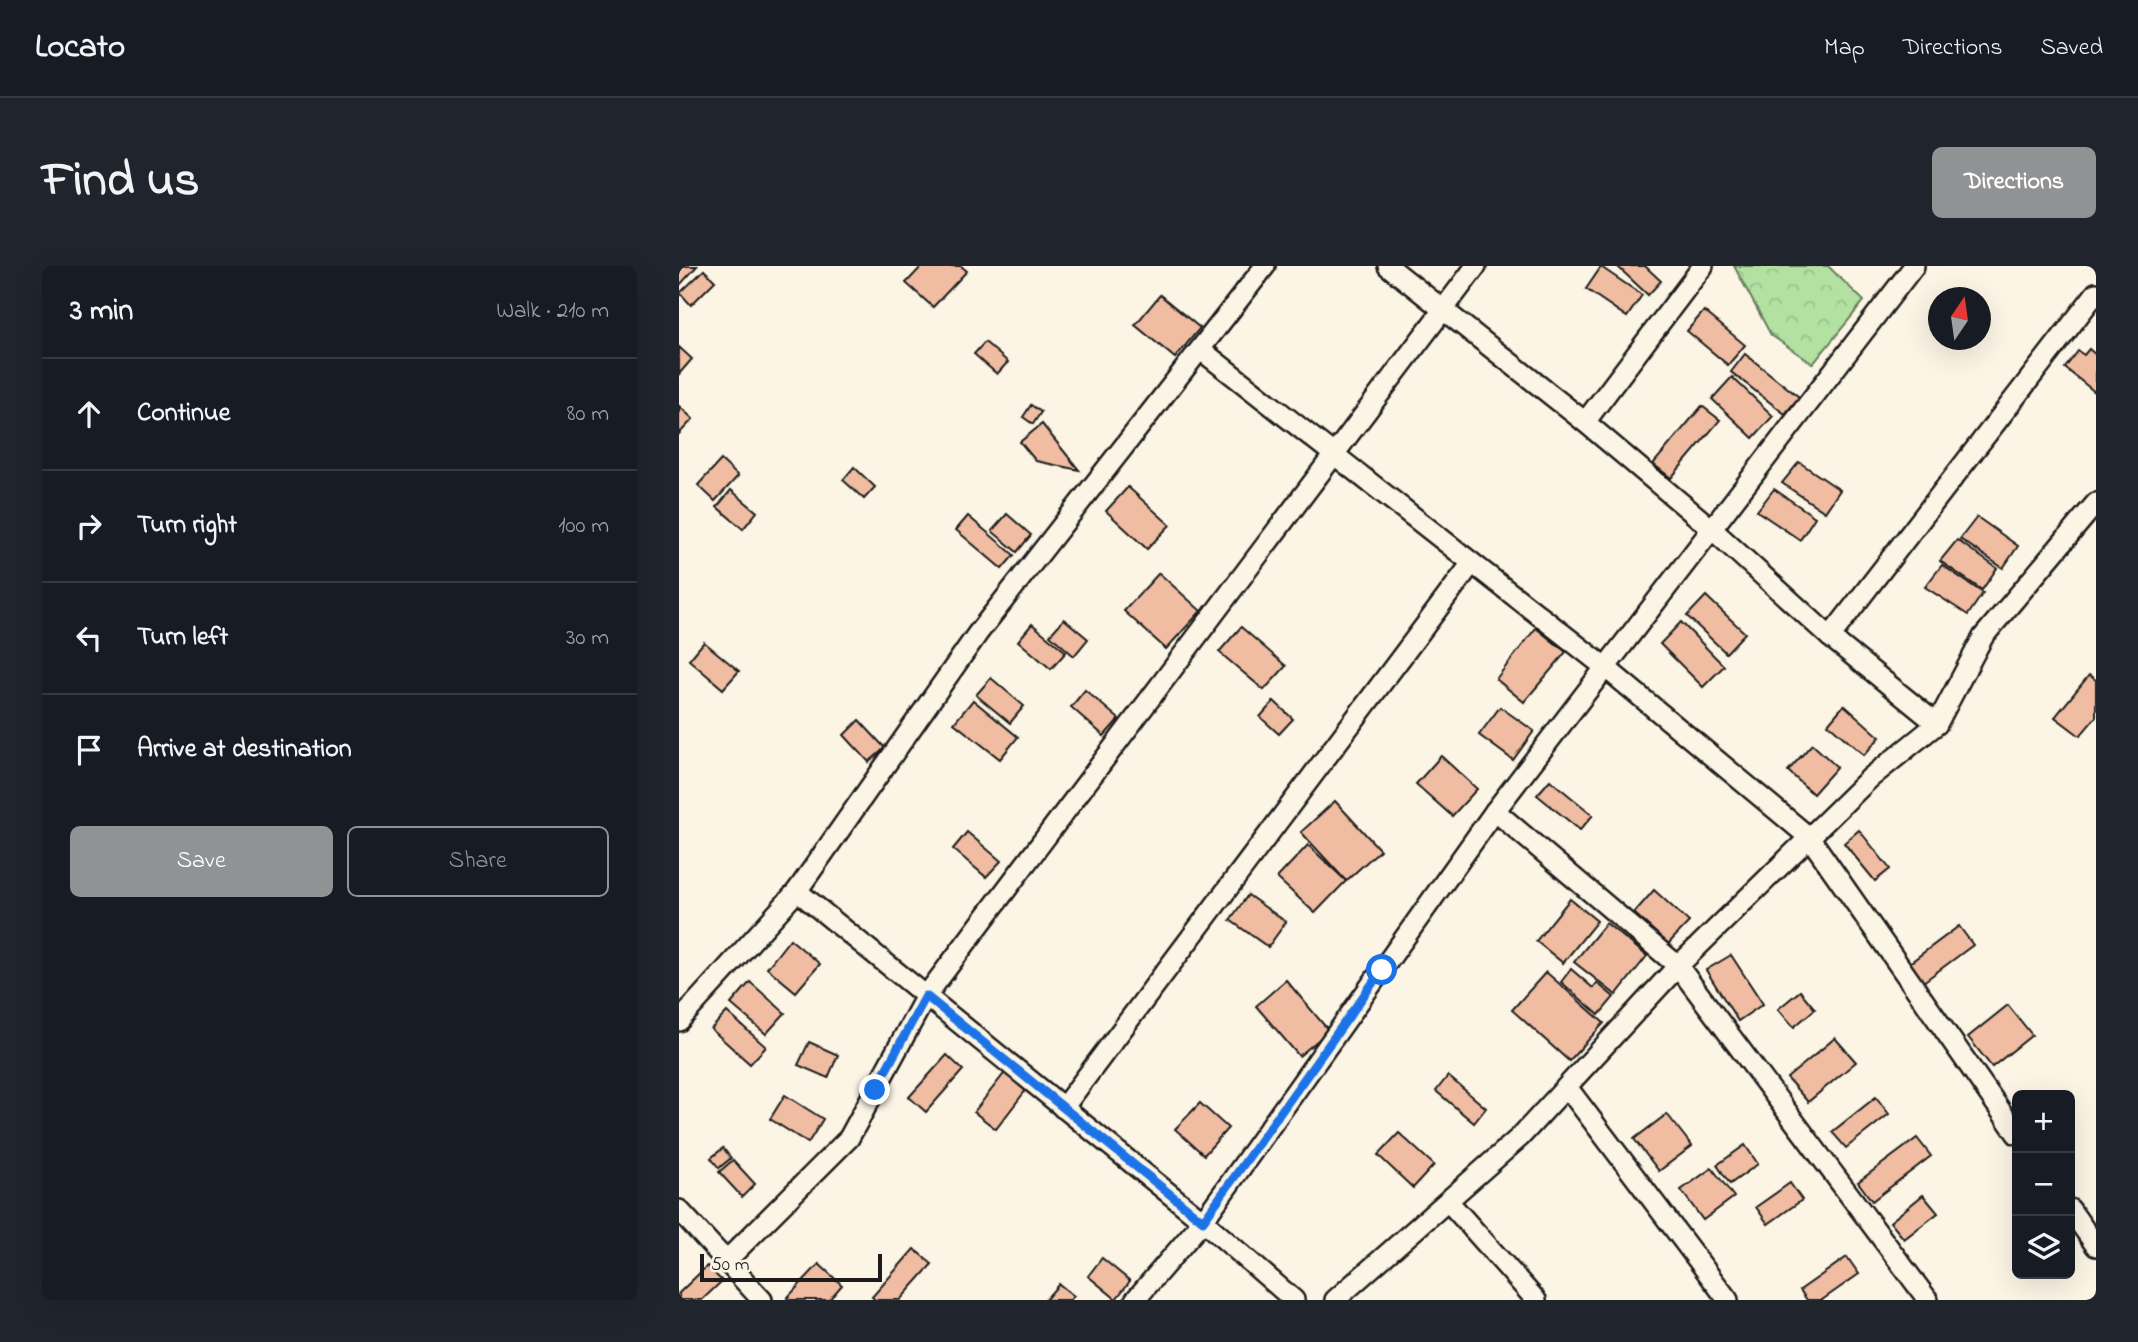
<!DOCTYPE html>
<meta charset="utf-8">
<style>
:root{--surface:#171b24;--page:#20242c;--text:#f1f3f6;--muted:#9ea1a6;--line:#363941;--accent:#919294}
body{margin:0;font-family:"Indie Flower",sans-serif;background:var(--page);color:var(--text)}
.controls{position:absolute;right:21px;bottom:21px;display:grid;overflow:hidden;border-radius:10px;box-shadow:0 7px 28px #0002}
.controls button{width:63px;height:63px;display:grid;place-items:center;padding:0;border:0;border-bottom:2px solid var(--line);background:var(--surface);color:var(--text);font:35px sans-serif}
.compass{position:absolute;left:1249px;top:21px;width:63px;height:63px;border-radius:50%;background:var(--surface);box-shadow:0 7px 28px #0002;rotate:13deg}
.scale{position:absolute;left:21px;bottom:18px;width:182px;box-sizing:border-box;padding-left:7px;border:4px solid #1c1c1c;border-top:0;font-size:19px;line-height:24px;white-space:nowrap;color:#1c1c1c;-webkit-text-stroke:5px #fcf5e5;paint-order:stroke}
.stop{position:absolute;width:21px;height:21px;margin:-16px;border:5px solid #1a73e8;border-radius:50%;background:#fff}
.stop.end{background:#1a73e8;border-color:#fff;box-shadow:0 2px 7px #0008}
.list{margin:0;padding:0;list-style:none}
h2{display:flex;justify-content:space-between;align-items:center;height:91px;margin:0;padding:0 28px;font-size:30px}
h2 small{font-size:23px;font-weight:400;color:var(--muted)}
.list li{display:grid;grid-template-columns:46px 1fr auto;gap:21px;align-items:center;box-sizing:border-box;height:112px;padding:0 28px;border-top:2px solid var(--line)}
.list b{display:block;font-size:26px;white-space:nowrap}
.list em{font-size:23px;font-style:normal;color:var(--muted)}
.actions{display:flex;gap:14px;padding:21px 28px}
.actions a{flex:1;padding:16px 0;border:2px solid var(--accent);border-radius:10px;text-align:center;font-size:24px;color:var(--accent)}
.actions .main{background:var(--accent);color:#fff}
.icon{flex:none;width:38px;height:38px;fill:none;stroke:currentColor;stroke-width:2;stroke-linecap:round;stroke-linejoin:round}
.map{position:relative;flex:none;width:1417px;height:1034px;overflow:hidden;border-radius:10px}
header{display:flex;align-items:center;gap:42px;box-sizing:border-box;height:98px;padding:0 35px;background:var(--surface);border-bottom:2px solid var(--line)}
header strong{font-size:33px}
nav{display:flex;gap:38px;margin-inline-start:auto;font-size:24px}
.intro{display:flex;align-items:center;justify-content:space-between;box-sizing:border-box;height:168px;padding:0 42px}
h1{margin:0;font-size:49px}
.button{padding:18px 32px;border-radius:10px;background:var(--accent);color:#fff;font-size:24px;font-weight:700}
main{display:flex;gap:42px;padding:0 42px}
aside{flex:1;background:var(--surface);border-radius:10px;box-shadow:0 7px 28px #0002}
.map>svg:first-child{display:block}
.forest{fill:url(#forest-crowns);stroke:#677e5e;stroke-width:2}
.building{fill:#f0bda2;stroke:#1c1c1c;stroke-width:2}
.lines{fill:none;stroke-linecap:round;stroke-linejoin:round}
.minor-casing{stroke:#1c1c1c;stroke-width:24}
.minor{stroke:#fcf5e5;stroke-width:19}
.route{stroke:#1a73e8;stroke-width:9}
</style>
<header>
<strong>Locato</strong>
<nav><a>Map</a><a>Directions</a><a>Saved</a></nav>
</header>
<div class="intro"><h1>Find us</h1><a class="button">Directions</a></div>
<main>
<aside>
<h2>3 min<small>Walk · 210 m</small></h2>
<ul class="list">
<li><svg class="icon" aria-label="ahead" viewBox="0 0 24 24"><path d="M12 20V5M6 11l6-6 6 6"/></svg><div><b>Continue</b></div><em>80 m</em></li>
<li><svg class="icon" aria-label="right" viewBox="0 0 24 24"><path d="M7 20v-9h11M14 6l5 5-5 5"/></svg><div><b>Turn right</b></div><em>100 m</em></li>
<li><svg class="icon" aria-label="left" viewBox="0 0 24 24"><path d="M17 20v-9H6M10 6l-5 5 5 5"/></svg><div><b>Turn left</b></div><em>30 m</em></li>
<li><svg class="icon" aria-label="arrive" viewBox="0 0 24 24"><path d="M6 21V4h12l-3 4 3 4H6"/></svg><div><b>Arrive at destination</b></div></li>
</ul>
<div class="actions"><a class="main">Save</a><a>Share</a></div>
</aside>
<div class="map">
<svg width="1417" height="1034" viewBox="0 0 1417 1034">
<defs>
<pattern id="forest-crowns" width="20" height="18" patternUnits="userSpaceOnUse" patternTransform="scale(1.75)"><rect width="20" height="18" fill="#b2e1a1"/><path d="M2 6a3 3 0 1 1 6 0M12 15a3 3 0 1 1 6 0" fill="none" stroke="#98c08a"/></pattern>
</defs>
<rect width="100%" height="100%" fill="#fcf5e5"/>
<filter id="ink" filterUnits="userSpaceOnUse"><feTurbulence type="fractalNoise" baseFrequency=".0143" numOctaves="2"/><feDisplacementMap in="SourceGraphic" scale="14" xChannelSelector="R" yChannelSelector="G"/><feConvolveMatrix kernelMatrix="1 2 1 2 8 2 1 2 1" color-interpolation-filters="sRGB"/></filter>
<g filter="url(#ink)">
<polygon class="forest" points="1055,0 1149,0 1185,35 1134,98 1092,69"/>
<g class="building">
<polygon points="0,0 18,0 1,19 0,17"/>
<polygon points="243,0 282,0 288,5 254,41 227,17"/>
<polygon points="938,0 966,0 982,15 969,29"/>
<polygon points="922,1 963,29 948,51 907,23"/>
<polygon points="25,4 36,15 12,39 1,27"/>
<polygon points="481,29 521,62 496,92 456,59"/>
<polygon points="1025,45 1066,79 1049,99 1008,65"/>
<polygon points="306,76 329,96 318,108 295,88"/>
<polygon points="0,81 13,93 0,108"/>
<polygon points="1410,83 1417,89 1417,127 1386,102 1399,85 1405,89"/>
<polygon points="1066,88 1120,131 1106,148 1052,106"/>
<polygon points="1053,111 1094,150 1074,172 1033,133"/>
<polygon points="352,139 362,146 354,158 344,151"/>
<polygon points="0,140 14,153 0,168"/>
<polygon points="1023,140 1041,154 992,212 974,198"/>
<polygon points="363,158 400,204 357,195 341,176"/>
<polygon points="42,194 59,210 36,235 19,219"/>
<polygon points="1120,196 1161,224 1146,246 1103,217"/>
<polygon points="175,201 196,221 185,233 164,214"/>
<polygon points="449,221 491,259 468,283 427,245"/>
<polygon points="1095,223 1136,251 1121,274 1078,245"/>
<polygon points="52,224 78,246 64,263 38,241"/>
<polygon points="328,248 352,269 338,286 313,265"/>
<polygon points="289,250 335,289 323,303 277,264"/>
<polygon points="1298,251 1339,280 1324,302 1281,273"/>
<polygon points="1278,274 1318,302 1303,324 1261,295"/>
<polygon points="1263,299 1304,327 1289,349 1246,321"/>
<polygon points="480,307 522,345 487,383 445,345"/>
<polygon points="1027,330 1066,367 1047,387 1008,350"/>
<polygon points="385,353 409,373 395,390 371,369"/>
<polygon points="1002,356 1045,400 1024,421 981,378"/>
<polygon points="353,358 387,386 372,403 339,375"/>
<polygon points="562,361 607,400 585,424 540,386"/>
<polygon points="857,362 887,386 845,436 817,413"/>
<polygon points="25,376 60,405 44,423 10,394"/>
<polygon points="1410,409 1417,414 1417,451 1401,470 1376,451"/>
<polygon points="312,412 345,440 331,457 297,429"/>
<polygon points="406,424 440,453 425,470 392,441"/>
<polygon points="294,434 339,471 321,493 275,457"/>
<polygon points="595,435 614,453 600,468 581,451"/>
<polygon points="1165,439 1201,471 1185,489 1149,458"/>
<polygon points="821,441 855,465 834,494 800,469"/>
<polygon points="180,454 206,482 190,496 165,469"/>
<polygon points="1133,478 1158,501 1134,528 1109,505"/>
<polygon points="762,490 798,523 773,550 737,518"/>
<polygon points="871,514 914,549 901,564 858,529"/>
<polygon points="656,535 701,584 667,615 622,566"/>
<polygon points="1180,564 1211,603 1196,615 1165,577"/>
<polygon points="288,566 322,595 307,611 274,583"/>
<polygon points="629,579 667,615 636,647 598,612"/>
<polygon points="975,624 1010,656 989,678 955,647"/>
<polygon points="569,629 607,656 589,681 551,654"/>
<polygon points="891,633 918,655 884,697 857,675"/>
<polygon points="927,657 968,690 937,729 895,696"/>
<polygon points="1280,660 1294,679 1243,717 1228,699"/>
<polygon points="111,673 141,698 117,726 88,702"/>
<polygon points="1052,689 1084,738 1059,755 1027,704"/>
<polygon points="892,703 914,722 918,717 935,731 920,749 882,716"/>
<polygon points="867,706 925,757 890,795 833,744"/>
<polygon points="607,714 650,765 620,790 577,740"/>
<polygon points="71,716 106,747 87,768 52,738"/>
<polygon points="1121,725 1136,743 1115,761 1099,743"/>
<polygon points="1329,739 1353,769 1313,801 1289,771"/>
<polygon points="48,746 87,781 71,798 32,763"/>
<polygon points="1156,772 1177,796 1129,836 1108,812"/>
<polygon points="130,776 159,789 149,812 119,799"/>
<polygon points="268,789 284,804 247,846 230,831"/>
<polygon points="328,804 350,820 317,863 295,846"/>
<polygon points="769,810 807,842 795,857 757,825"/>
<polygon points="106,829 144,853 129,877 91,853"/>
<polygon points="1197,831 1210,848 1167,882 1153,866"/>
<polygon points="521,837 549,862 525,889 496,863"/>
<polygon points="988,848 1013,880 980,905 955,873"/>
<polygon points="720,867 755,899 734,922 699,889"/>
<polygon points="1238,872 1252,890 1193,935 1179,916"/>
<polygon points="1066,879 1079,898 1051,918 1038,899"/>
<polygon points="44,882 52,892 40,902 32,892"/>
<polygon points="54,894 76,918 63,931 40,906"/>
<polygon points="1033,902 1055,931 1024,954 1002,924"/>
<polygon points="1111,917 1123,934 1089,958 1077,941"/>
<polygon points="1244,929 1259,947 1225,973 1211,956"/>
<polygon points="235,983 253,998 221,1034 196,1034 193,1031"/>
<polygon points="1168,991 1180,1008 1143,1034 1128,1034 1121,1024"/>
<polygon points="423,992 451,1015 437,1033 409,1010"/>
<polygon points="140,998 163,1019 150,1034 111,1034 108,1032"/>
<polygon points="28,1000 43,1015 23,1034 0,1034 0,1027"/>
<polygon points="380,1018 395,1030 391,1034 366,1034"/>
</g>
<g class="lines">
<defs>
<g id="minor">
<polyline points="709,0 906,156 1034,264 1151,371 1258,458"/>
<polyline points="522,84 927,402 1131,572 1338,868"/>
<polyline points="906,156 1024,0"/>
<polyline points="1151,371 1417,27"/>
<polyline points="816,545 999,700 1249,1034"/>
<polyline points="118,625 524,955 615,1034"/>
<polyline points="0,755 118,625 299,367 586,0"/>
<polyline points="888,821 1049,1034"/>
<polyline points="384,842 793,297"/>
<polyline points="769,935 857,1034"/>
<polyline points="1391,943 1417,980"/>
<polyline points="0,944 83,1034"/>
<polyline points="48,994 170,872 247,730 797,0"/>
<polyline points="456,1034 524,955 816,545 1235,0"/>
<polyline points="656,1034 841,871 999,700 1191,512 1258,458 1304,371 1417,237"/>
</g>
</defs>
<use href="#minor" class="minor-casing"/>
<use href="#minor" class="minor"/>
</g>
</g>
<g class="lines" filter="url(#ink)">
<polyline class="route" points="196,824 247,730 524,955 703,704"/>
</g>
</svg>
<div class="controls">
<button>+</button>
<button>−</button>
<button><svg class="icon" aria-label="layers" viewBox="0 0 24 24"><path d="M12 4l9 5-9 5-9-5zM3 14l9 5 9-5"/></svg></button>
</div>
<svg class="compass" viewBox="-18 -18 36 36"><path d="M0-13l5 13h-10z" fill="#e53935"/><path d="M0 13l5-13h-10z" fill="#9ea1a6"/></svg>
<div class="scale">50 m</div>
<div class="stop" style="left:703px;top:704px"></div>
<div class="stop end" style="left:196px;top:824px"></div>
</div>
</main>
